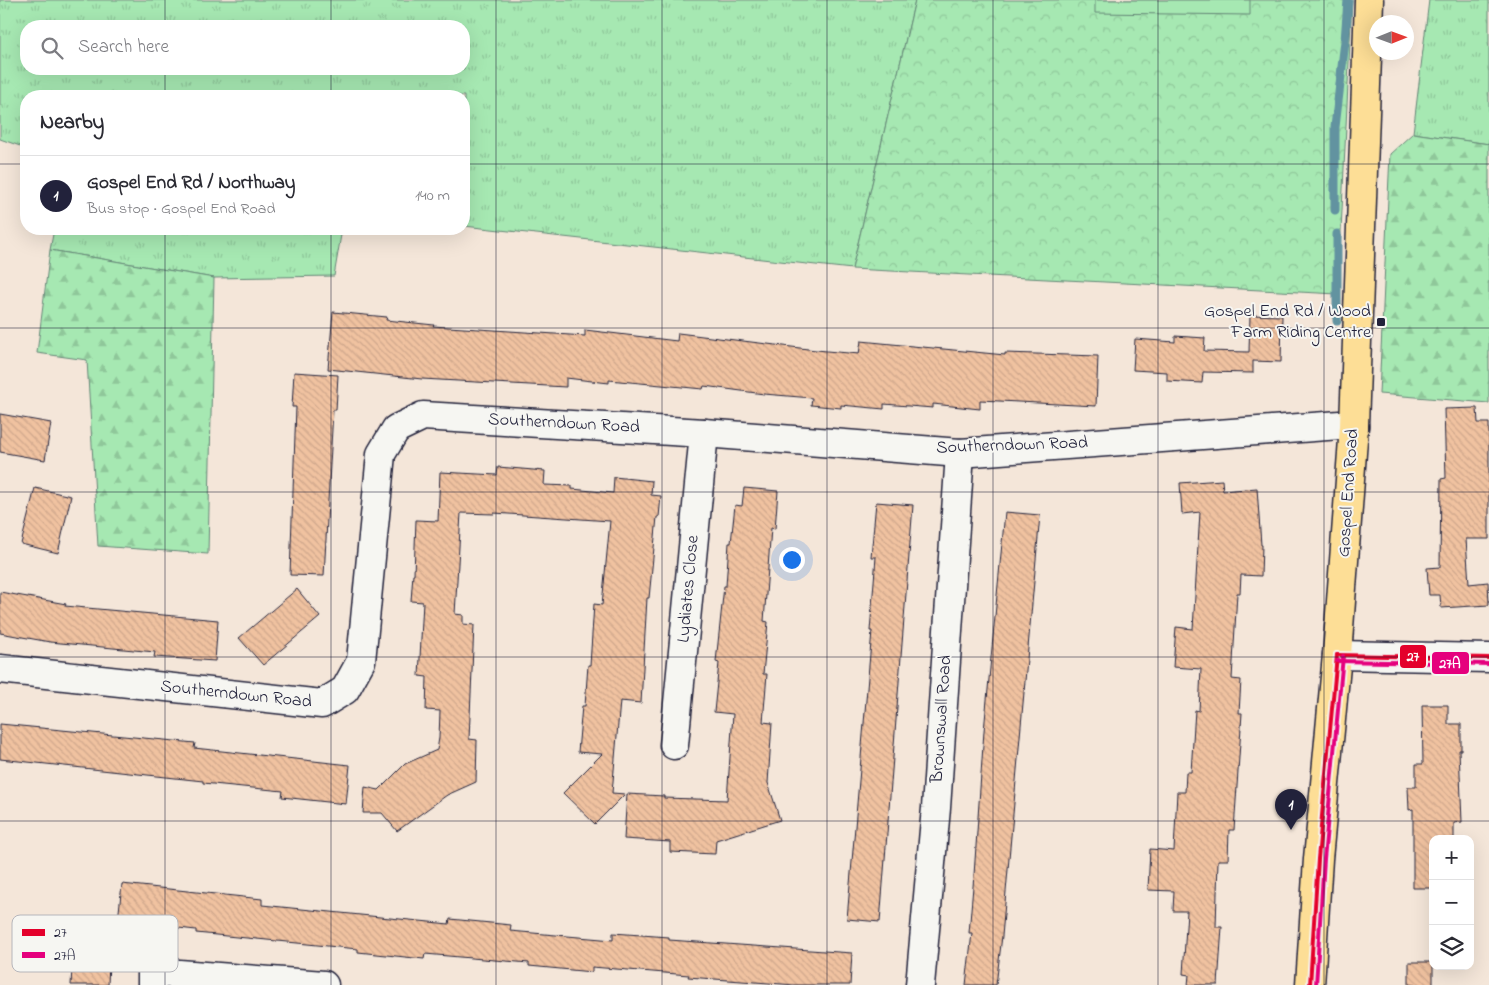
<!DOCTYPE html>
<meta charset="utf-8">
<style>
:root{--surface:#fff;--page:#f7f7f7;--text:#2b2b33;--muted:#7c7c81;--line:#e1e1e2;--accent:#22223b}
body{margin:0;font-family:"Indie Flower",sans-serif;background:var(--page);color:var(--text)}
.controls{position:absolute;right:15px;bottom:15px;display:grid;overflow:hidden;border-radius:10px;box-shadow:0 5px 20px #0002}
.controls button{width:45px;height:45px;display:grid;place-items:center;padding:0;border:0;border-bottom:1px solid var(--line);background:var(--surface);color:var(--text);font:25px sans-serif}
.compass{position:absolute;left:1369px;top:15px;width:45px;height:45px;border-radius:50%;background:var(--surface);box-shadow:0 5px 20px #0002;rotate:89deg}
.you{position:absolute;left:791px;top:559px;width:18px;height:18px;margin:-12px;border:4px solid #fff;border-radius:50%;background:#1a73e8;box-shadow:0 0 0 8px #1a73e833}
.badge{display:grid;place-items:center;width:32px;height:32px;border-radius:50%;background:var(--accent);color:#fff;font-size:16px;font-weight:700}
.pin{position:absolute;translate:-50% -41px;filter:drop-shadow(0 1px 2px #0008)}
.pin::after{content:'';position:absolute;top:26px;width:18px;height:15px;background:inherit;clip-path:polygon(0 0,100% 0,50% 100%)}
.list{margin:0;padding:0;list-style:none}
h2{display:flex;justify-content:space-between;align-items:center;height:65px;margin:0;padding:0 20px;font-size:21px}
h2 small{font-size:16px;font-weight:400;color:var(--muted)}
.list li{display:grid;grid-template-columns:32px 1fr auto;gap:15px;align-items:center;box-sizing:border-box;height:80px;padding:0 20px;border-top:1px solid var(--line)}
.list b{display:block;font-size:19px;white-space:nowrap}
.list p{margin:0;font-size:16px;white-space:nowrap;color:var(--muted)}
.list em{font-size:16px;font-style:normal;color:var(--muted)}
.icon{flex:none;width:28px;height:28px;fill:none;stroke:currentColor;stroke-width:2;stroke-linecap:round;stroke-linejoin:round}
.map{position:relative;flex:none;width:1489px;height:985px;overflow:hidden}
.search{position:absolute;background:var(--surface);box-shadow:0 5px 20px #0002;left:20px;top:20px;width:450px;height:55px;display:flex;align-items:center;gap:12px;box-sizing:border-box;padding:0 18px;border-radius:20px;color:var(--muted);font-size:19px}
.panel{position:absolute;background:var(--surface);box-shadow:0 5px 20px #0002;left:20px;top:90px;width:450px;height:145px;border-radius:20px}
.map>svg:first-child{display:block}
.grass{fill:url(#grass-tufts);stroke:#648576;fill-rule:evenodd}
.forest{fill:url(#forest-firs);stroke:#648576}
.park{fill:url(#park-crowns);stroke:#648576}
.pitch{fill:#a6e8b2;stroke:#648576}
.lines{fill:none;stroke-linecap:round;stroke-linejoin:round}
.stream{stroke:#6293a0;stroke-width:9}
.building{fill:url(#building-back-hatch);stroke:#22223b}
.street-casing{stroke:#22223b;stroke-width:31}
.secondary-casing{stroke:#22223b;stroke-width:31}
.primary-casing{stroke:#22223b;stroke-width:31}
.street{stroke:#f6f6f2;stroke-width:28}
.secondary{stroke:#f6f6f2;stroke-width:28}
.primary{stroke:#fdde96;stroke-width:28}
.bus-1-casing{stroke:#f6f6f2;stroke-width:8}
.bus-2-casing{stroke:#f6f6f2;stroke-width:8}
.bus-1{stroke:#e4002b;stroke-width:4}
.bus-2{stroke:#e5007d;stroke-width:4}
.grid{fill:none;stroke:#22223b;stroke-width:1;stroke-opacity:0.55}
.poi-dot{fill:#22223b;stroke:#f6f6f2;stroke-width:2}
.labels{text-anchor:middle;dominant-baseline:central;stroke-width:4;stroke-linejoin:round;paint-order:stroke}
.poi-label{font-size:18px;fill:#22223b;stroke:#f6f6f2;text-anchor:end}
.street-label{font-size:18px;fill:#22223b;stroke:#f6f6f2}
.key{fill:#f6f6f2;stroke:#b6b6bb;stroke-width:1}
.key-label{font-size:14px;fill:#22223b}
.line-badge{stroke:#f6f6f2;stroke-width:2}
.badge-label{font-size:14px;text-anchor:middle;font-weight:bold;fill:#fff}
</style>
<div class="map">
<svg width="1489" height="985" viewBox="0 0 1489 985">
<defs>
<pattern id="grass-tufts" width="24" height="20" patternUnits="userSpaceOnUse" patternTransform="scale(1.25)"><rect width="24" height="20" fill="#a6e8b2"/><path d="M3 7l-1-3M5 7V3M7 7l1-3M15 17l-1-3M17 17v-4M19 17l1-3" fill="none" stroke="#8fc79a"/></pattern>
<pattern id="forest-firs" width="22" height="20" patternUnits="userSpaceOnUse" patternTransform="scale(1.25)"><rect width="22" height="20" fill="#a6e8b2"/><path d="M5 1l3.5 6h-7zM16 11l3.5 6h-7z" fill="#8fc79a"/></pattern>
<pattern id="park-crowns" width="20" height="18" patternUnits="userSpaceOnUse" patternTransform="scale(1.25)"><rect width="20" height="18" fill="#a6e8b2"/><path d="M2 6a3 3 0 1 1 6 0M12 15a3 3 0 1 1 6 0" fill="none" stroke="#8fc79a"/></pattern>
<pattern id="building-back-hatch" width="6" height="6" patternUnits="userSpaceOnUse" patternTransform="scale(1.25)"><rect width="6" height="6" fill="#f0c2a0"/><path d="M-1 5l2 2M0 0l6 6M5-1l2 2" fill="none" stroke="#cea68b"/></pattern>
</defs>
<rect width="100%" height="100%" fill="#f4e6d9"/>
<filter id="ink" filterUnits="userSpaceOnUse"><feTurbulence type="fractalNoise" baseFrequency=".02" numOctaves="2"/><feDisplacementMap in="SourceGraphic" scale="10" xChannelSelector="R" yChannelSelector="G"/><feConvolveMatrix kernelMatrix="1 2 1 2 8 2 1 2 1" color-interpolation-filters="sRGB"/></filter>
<g filter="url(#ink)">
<g class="grass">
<path d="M0 0H915L852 269 464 226V96H26V148L0 139ZM26 26H464V69H26Z"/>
<polygon points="1429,0 1489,0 1489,144 1413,133"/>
<polygon points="54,229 342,229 334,276 214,278 50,250"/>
</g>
<g class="forest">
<polygon points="1413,133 1489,144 1489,403 1379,394 1390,154"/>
<polygon points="50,250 214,278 208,554 98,546 87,360 37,353"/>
</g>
<polygon class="park" points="915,0 1352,0 1338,294 852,269"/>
<polygon class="pitch" points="1095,0 1250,0 1250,15 1095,13"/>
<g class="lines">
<g class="stream">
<polyline points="1335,210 1335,127 1345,41 1348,0"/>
<polyline points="1337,234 1337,321"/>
</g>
</g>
<g class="building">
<polygon points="333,312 387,317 386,320 434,325 433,326 585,336 585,330 677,341 678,333 816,350 859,354 861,341 1005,355 1005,353 1098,356 1096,406 980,400 980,409 933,404 933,408 884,404 884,409 841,405 841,408 811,405 812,398 764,394 704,386 703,389 609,380 609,383 566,378 566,387 422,379 328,369"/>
<polygon points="1250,315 1282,316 1281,362 1253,361 1253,373 1203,372 1202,383 1167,381 1167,372 1133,370 1135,339 1175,342 1175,336 1205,338 1204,351 1249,352"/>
<polygon points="294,372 338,375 336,410 333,410 324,576 290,575 296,407 292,407"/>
<polygon points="1477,408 1478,423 1489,423 1489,539 1466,539 1469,584 1488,582 1489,605 1441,608 1440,595 1429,595 1427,568 1440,567 1441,479 1446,478 1444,409"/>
<polygon points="0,414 51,423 45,460 0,452"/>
<polygon points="498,467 545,471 544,485 572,486 572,489 613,493 614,477 652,481 651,495 661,496 659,517 657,517 649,598 647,598 641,703 620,701 612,793 625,794 595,824 563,793 602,754 578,752 582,706 585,706 588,665 590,665 594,604 602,605 610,521 494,513 494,514 461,513 455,614 463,615 463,624 474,625 469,739 477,740 476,782 447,795 397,831 382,813 363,813 365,787 379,790 405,764 437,750 439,738 440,711 426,710 427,677 419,676 423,602 411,601 413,574 414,574 416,520 438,521 440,472 497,475"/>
<polygon points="1222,480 1223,491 1257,488 1261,545 1262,545 1261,576 1241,575 1240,593 1237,593 1232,679 1241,680 1239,713 1242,713 1234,830 1229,830 1228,860 1218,860 1216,927 1222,927 1218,985 1188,985 1189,975 1183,974 1187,911 1173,911 1174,891 1148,890 1150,849 1174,851 1177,792 1185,792 1186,772 1191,772 1195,710 1199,711 1201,669 1173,667 1176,627 1193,629 1200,512 1182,514 1180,483"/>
<polygon points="35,488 71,496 58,553 21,544"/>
<polygon points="744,488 778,491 775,529 771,528 764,621 768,622 763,674 767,674 763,722 772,723 768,783 780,820 716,840 715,854 670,852 670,842 624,839 627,794 664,796 664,798 727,800 733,714 714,712 719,663 716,662 724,586 726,586 729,543 731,543 735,505 742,506"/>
<polygon points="876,502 913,505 880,922 847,919 872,631 870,631 876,557 871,557"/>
<polygon points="1005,512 1040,515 1002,936 996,985 966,985 972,933 969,933 974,875 984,731"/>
<polygon points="297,589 320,617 263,665 239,638"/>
<polygon points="0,592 66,604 65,606 218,620 215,661 154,657 155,652 50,642 0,633"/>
<polygon points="1422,705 1448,705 1448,724 1461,724 1461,750 1459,750 1462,822 1454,823 1454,839 1433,839 1433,888 1413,888 1413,809 1409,810 1408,787 1416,787 1416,764 1423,764"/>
<polygon points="0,724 195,743 194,748 350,765 346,804 282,797 283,791 203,783 203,781 0,759"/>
<polygon points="122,884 262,899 262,905 449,924 450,919 511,925 510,931 613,940 613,933 669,937 669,940 852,953 850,985 795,985 688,977 689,975 592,967 592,972 529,966 529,963 425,954 424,959 358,952 358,949 196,933 196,930 118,921"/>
<polygon points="74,935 110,937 108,985 71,985"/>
<rect x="1409" y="962" width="24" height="23"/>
</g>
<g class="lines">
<defs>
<g id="street">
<polyline points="0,669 322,704 345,690 361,661 381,454 396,429 423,416 704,433 960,453 1340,425 1354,426"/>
<polyline points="674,745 704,433"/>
<polyline points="153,972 324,985"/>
<polyline points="152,985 152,941"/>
<polyline points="920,985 936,808 960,453"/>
</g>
<polyline id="secondary" points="1337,655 1489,658"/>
<polyline id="primary" points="1310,985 1318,859 1337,655 1354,426 1369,0"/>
</defs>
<use href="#street" class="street-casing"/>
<use href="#secondary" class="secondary-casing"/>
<use href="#primary" class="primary-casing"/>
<use href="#street" class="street"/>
<use href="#secondary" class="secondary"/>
<use href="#primary" class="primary"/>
<defs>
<g id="bus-1">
<polyline points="1337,655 1489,658"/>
<polyline points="1310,985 1318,859 1337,655"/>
</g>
<g id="bus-2">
<polyline points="1337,661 1489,664"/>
<polyline points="1316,985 1324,859 1343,656"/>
</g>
</defs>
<use href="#bus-1" class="bus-1-casing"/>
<use href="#bus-2" class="bus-2-casing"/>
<use href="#bus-1" class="bus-1"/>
<use href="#bus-2" class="bus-2"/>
</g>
</g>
<path class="grid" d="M165 0V26M331 0V26M496 0V985M662 0V985M827 0V985M993 0V985M1158 0V985M1324 0V985M165 69V96M331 69V96M0 164H26M464 164H1489M165 229V985M331 229V985M0 328H1489M0 492H1489M0 657H1489M0 821H1489"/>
<rect class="poi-dot" x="1376" y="317" width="10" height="10" rx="2.5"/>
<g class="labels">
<g class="poi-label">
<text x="1371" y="312">Gospel End Rd / Wood<tspan x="1371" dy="21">Farm Riding Centre</tspan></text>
</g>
<g class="street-label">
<text transform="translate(564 424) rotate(3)">Southerndown Road</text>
<text transform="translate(1012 446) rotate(-2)">Southerndown Road</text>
<text transform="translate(1349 493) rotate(-86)">Gospel End Road</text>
<text transform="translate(689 589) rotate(-85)">Lydiates Close</text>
<text transform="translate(236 695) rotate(6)">Southerndown Road</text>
<text transform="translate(942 719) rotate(-86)">Brownswall Road</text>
</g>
</g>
<rect x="12" y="915" width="166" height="57" rx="8" class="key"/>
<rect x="22" y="929" width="23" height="7" fill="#e4002b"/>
<rect x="22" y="952" width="23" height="6" fill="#e5007d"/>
<g class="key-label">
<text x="54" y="937">27</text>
<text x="54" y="960">27A</text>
</g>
<g class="line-badge">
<rect x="1399" y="644" width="28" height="25" rx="5" fill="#e4002b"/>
<rect x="1431" y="651" width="39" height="24" rx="5" fill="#e5007d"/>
</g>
<g class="badge-label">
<text x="1413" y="661">27</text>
<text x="1450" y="668">27A</text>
</g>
</svg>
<div class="controls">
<button>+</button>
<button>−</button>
<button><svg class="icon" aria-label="layers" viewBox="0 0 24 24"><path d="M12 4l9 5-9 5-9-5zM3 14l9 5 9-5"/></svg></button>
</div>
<svg class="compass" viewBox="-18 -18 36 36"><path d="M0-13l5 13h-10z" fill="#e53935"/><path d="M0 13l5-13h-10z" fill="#7c7c81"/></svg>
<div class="you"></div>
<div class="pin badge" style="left:1291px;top:830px">1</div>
<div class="search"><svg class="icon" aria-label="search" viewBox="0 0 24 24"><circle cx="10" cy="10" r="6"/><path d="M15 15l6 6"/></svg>Search here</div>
<section class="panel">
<h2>Nearby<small></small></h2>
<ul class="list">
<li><span class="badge">1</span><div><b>Gospel End Rd / Northway</b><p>Bus stop · Gospel End Road</p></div><em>140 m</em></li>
</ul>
</section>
</div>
